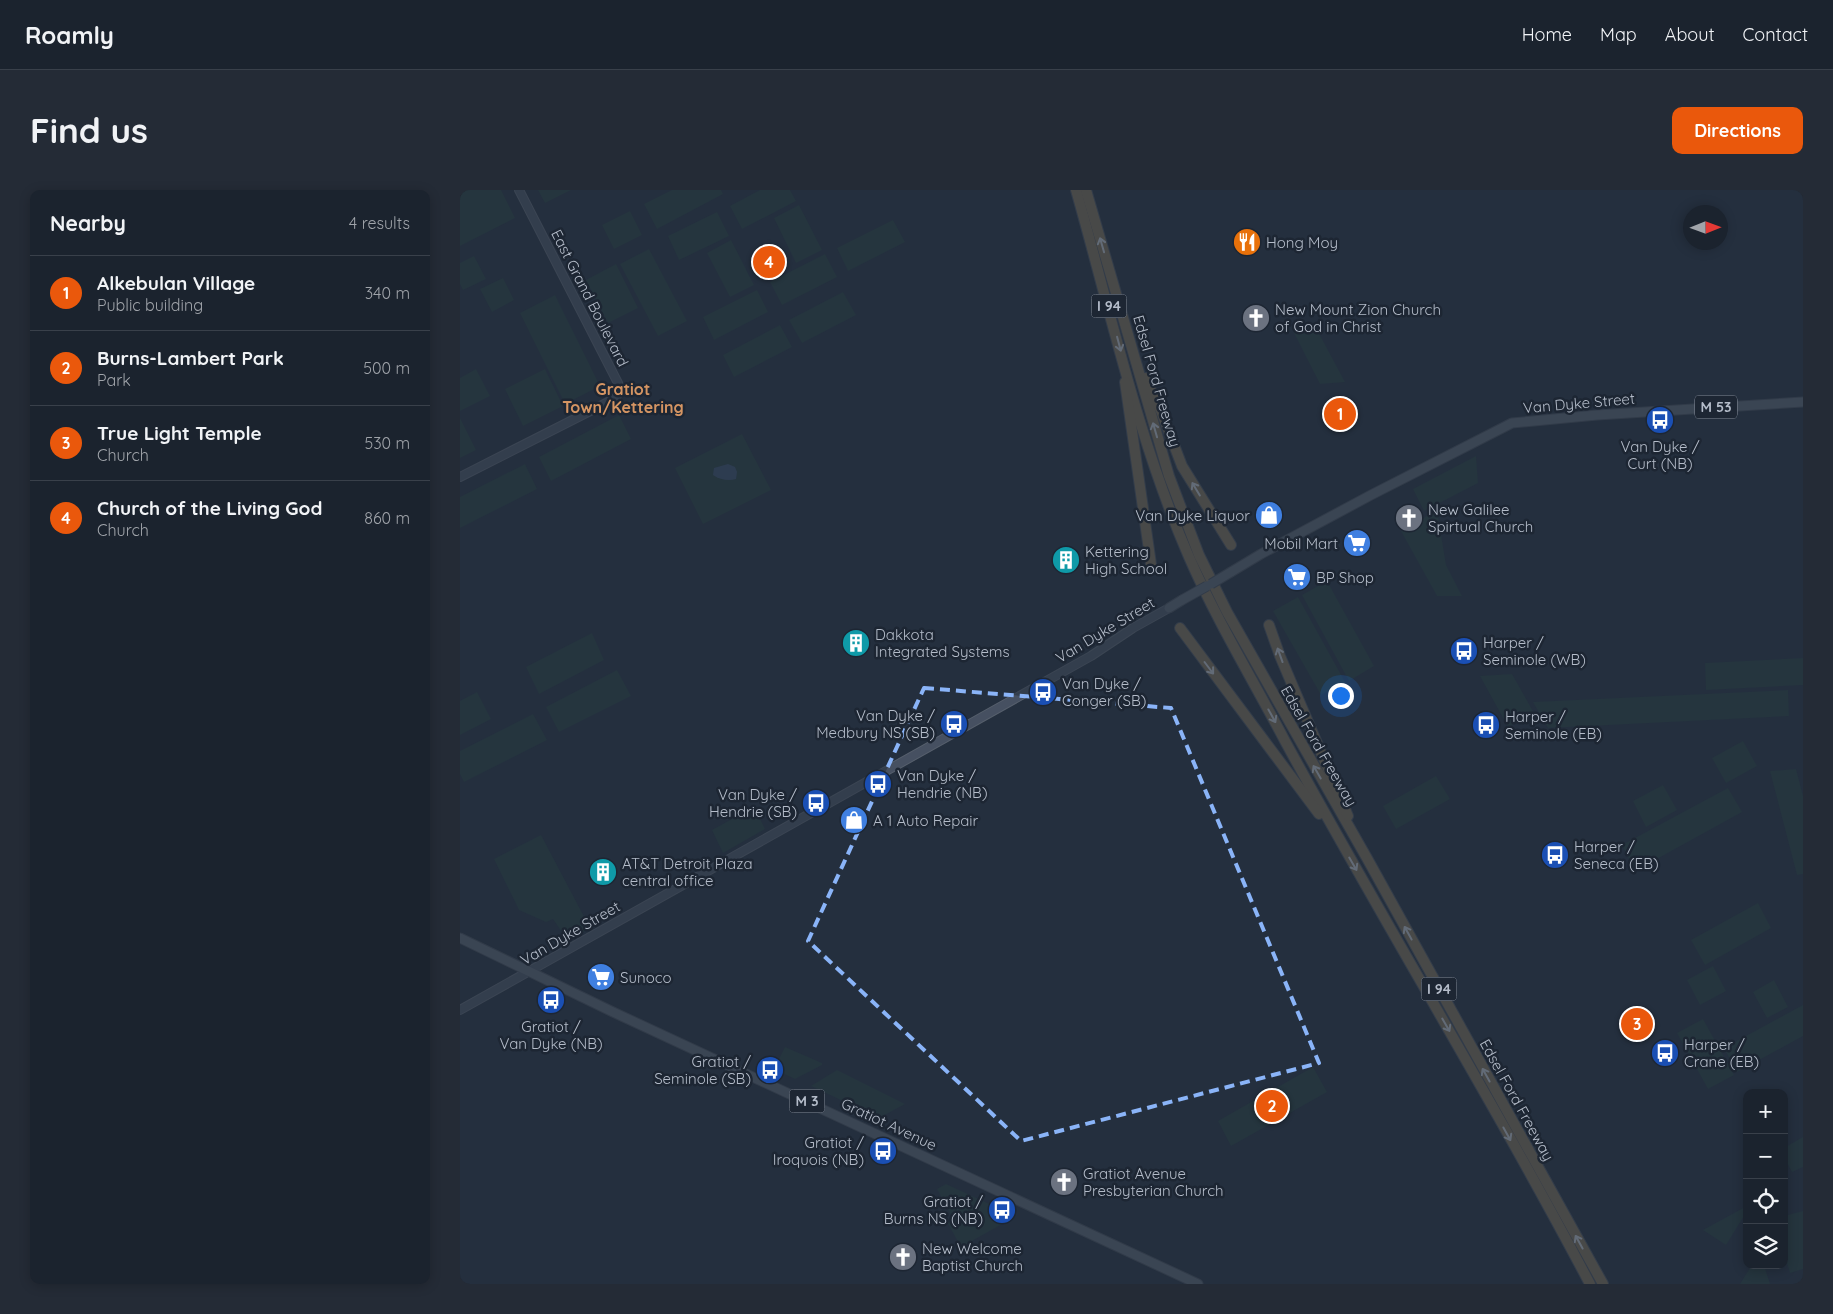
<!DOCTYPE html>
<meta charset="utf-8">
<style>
:root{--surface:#1b232e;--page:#242b36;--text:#f1f3f6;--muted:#a0a4aa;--line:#39404a;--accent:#ea580c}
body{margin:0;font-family:Quicksand,sans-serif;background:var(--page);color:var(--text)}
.controls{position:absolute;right:15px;bottom:15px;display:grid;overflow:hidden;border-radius:10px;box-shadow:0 2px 12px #0003}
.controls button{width:45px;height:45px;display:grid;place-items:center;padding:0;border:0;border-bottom:1px solid var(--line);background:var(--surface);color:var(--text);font:25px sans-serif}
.compass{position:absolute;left:1223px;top:15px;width:45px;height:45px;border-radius:50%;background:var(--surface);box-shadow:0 2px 12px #0003;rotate:89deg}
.you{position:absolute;left:880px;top:505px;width:18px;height:18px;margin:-12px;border:4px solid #fff;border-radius:50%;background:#1a73e8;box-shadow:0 0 0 8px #1a73e833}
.badge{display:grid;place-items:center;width:32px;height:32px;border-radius:50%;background:var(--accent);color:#fff;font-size:16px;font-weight:700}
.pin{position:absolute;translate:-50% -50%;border:2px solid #fff;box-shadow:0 1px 5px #0006}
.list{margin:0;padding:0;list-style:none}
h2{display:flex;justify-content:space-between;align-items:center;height:65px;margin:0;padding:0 20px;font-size:21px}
h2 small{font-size:16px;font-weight:400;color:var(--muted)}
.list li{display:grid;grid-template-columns:32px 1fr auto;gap:15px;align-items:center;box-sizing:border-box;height:75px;padding:0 20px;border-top:1px solid var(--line)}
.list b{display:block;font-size:19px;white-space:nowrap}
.list p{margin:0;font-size:16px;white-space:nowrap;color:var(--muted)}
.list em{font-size:16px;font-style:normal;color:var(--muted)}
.icon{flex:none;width:28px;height:28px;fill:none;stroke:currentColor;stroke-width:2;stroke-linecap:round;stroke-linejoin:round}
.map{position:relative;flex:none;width:1343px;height:1094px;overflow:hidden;border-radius:10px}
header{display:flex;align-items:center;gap:30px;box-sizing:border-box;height:70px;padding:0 25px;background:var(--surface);border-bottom:1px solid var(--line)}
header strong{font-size:24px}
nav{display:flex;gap:28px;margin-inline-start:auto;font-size:18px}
.intro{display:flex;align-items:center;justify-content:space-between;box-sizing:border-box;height:120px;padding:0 30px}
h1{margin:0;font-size:35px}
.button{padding:12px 22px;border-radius:10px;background:var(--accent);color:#fff;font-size:18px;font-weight:700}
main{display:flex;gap:30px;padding:0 30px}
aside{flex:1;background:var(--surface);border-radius:10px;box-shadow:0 2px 12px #0003}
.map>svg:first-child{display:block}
.green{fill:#263c3f}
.water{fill:#394c67}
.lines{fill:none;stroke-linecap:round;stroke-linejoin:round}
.secondary-casing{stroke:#565f6c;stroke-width:10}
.primary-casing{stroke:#414a57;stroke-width:11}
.motorway-casing{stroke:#434c59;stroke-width:12}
.secondary{stroke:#465061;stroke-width:8}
.primary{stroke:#56606e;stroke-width:9}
.motorway{stroke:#746855;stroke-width:10}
.primary-bridge-casing{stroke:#414a57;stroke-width:11;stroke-linecap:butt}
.primary-bridge{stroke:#56606e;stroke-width:9}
.oneway{stroke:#aeb4bd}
.marked{fill:none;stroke:#8ab4f8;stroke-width:4;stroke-dasharray:10 6;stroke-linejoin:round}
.labels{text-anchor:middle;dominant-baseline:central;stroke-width:5;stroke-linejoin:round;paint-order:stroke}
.shield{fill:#1d2633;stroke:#878f9c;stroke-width:1}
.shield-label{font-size:14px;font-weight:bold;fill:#b4bcc9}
.poi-label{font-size:15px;fill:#b4bcc9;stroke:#1d2633;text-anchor:start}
.street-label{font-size:15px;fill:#b4bcc9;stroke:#1d2633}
.neighbourhood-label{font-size:16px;font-weight:bold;fill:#d59563;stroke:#1d2633}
</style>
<header>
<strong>Roamly</strong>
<nav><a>Home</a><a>Map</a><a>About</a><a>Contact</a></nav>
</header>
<div class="intro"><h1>Find us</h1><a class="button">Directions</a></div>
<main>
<aside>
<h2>Nearby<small>4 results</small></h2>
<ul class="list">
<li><span class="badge">1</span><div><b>Alkebulan Village</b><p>Public building</p></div><em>340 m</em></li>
<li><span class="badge">2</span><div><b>Burns-Lambert Park</b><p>Park</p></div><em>500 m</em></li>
<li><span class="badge">3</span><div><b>True Light Temple</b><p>Church</p></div><em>530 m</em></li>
<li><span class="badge">4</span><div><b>Church of the Living God</b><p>Church</p></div><em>860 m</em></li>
</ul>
</aside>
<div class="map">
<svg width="1343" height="1094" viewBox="0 0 1343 1094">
<rect width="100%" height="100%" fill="#242f3e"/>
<g class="green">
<polygon points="0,0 41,0 55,28 0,56"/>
<polygon points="78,0 111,0 85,13"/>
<polygon points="212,0 261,0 263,4 197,39 184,14"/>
<polygon points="300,0 330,0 336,11 282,39 270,16"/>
<polygon points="339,15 362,60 336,73 314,28"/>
<polygon points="170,21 182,45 154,59 142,35"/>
<polygon points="257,22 269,46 219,70 208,46"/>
<polygon points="433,30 445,52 388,81 377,58"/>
<polygon points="271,50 294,95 270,107 247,63"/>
<polygon points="189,59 227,131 198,146 160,74"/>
<polygon points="365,64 377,87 322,115 310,92"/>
<polygon points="14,66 26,89 3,100 0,94 0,73"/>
<polygon points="156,74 178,118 148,133 126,90"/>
<polygon points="43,88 54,110 32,122 20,99"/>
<polygon points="297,100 308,122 254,150 243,127"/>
<polygon points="383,102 396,125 342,153 329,130"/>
<polygon points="95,105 140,196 105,214 60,123"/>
<polygon points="320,135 332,157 274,187 263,165"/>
<polygon points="855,136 885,192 860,194 831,137"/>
<polygon points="16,179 30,206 0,221 0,188"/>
<polygon points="85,179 103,216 63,236 45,199"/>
<polygon points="159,225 171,249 91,291 79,267"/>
<polygon points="0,228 16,260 0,268"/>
<polygon points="282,244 311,300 243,334 215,278"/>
<polygon points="1016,266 1018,293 964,321 953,299"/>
<polygon points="65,274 77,299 0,338 0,307"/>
<polygon points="977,320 986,375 1002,406 977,406 941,341"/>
<polygon points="867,391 914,476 889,491 842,405"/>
<polygon points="838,407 885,492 861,505 813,421"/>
<polygon points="132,443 144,470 79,504 66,477"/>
<polygon points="1343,468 1343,495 1246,500 1245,473"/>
<polygon points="157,480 171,506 99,542 86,517"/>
<polygon points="1052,484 1074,523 1048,537 1020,486"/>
<polygon points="1328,500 1329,526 1088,538 1073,512"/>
<polygon points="17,502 31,529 0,545 0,511"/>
<polygon points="73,524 87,550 4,592 0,584 0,561"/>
<polygon points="1283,551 1297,576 1266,593 1252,568"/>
<polygon points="1336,579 1343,606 1343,684 1337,685 1310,581"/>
<polygon points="976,586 990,609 936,639 923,616"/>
<polygon points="1203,595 1217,620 1186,637 1173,611"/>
<polygon points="1268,598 1282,622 1175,681 1162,655"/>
<polygon points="294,617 305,639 263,663 252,640"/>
<polygon points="81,645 130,738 108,751 93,729 86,732 59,720 34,669"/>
<polygon points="1298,713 1311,738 1245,775 1231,750"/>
<polygon points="1253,776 1266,801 1240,815 1227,790"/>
<polygon points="1314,790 1328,817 1307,828 1293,802"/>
<polygon points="1343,815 1343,846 1277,882 1264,858"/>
<polygon points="1243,829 1274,885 1248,899 1217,843"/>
<polygon points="325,857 362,873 362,875 335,889 314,879"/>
<polygon points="853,877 867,902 771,956 758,931"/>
<polygon points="377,880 445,914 419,928 351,896"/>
<polygon points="1343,947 1343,977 1332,982 1324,967 1324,958"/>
<polygon points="486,994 553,1025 553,1028 501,1057 487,1032 493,1029 477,999"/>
<polygon points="1287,1016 1287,1021 1266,1055 1243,1040"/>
<polygon points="1343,1021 1343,1079 1330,1083 1324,1063 1324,1026"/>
<polygon points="1292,1075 1304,1075 1310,1094 1280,1094"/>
</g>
<path class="water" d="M268 274 275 277 277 282 276 289C269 291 260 290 253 285L254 278Z"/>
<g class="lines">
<defs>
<g id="secondary">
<path d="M0 287 152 210C159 206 161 200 158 193L59 0"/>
<polyline points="0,820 631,466 673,438 709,418"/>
</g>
<g id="primary">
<polyline points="771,382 801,364 911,305 1052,233 1137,225 1343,212"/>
<polyline points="709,418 722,410"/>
<polyline points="0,748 153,822 738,1094"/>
</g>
<g id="motorway">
<path d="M616 0C651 123 678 250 729 367 757 431 793 490 825 551 924 733 1033 910 1130 1094"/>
<polyline points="626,0 709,286 739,365 767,422 908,670 1143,1094"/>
<polyline points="685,188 701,221 722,276 771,355"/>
<polyline points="665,192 691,374"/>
<polyline points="809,435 820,466 888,626"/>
<polyline points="720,438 859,624"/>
</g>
</defs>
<use href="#secondary" class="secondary-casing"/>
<use href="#primary" class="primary-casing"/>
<use href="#motorway" class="motorway-casing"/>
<use href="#secondary" class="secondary"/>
<use href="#primary" class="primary"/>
<use href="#motorway" class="motorway"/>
<defs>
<g id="primary-bridge">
<polyline points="751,394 771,382"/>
<polyline points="722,410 747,396"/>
</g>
</defs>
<use href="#primary-bridge" class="primary-bridge-casing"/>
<use href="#primary-bridge" class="primary-bridge"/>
</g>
<defs><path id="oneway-shaft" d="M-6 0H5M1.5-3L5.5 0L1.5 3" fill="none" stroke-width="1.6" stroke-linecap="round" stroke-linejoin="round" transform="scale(1.25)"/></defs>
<g class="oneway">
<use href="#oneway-shaft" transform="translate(642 55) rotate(-106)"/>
<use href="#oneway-shaft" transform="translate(659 154) rotate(75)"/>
<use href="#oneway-shaft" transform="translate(695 240) rotate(-106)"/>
<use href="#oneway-shaft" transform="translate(736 299) rotate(-121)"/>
<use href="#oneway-shaft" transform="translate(820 465) rotate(-110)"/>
<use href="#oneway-shaft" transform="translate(749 478) rotate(53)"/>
<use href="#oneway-shaft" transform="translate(812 526) rotate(61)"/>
<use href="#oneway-shaft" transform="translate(857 582) rotate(-120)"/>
<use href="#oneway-shaft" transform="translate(893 674) rotate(60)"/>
<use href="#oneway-shaft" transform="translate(948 743) rotate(-119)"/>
<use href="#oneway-shaft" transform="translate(986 835) rotate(60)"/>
<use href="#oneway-shaft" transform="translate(1026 885) rotate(-119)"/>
<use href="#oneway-shaft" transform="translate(1047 944) rotate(61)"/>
<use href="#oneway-shaft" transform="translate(1119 1052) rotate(-119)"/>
</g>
<path d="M0 0H1343V1094H0ZM464 498 711 518 859 873 561 951 348 751Z" fill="#242f3e" fill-opacity=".55" fill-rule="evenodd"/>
<path class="marked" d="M464 498 711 518 859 873 561 951 348 751Z"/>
<defs>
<symbol id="restaurant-disc" viewBox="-11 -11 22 22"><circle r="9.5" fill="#e8710a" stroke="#1d2633"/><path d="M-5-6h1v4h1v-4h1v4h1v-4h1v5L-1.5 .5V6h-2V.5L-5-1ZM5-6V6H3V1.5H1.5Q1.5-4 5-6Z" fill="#fff"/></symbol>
<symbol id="church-disc" viewBox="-11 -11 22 22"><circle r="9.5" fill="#6b7280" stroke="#1d2633"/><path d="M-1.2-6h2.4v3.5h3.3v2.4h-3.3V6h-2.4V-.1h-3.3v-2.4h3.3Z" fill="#fff"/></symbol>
<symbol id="bus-disc" viewBox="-11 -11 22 22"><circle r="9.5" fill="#1a4fb4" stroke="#1d2633"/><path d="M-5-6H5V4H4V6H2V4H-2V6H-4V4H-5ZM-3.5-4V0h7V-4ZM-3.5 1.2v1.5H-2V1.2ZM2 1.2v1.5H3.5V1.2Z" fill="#fff"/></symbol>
<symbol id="shop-disc" viewBox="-11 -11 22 22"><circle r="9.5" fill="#3f7fe0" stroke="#1d2633"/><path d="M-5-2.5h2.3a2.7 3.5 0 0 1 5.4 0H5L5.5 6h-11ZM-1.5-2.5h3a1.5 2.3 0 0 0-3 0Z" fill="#fff"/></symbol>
<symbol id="supermarket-disc" viewBox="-11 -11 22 22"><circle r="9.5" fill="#3f7fe0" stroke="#1d2633"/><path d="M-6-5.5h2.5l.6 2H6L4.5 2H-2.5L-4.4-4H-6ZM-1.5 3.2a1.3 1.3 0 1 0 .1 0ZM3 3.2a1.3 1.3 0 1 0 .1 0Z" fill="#fff"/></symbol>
<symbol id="building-disc" viewBox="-11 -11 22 22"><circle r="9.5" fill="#0f9aa8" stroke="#1d2633"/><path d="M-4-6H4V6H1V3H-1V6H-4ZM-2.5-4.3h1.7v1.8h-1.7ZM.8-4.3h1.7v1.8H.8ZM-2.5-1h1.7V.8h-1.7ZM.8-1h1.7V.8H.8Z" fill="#fff"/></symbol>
</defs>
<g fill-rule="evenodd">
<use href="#restaurant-disc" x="771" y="36" width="32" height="32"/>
<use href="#church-disc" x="780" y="112" width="32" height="32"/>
<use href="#bus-disc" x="1184" y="214" width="32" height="32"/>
<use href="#shop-disc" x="793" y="309" width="32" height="32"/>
<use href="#church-disc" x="933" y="312" width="32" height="32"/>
<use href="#supermarket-disc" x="881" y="337" width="32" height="32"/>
<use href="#building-disc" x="590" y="354" width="32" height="32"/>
<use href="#supermarket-disc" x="821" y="371" width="32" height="32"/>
<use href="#building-disc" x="380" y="437" width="32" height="32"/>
<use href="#bus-disc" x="988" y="445" width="32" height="32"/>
<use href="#bus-disc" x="567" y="486" width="32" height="32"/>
<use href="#bus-disc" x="478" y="518" width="32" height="32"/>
<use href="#bus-disc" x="1010" y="519" width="32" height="32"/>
<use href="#bus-disc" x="402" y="578" width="32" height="32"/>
<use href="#bus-disc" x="340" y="597" width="32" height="32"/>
<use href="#shop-disc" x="378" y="614" width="32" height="32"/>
<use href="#bus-disc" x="1079" y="649" width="32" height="32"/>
<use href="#building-disc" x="127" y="666" width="32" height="32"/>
<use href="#supermarket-disc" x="125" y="771" width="32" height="32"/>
<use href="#bus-disc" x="75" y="794" width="32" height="32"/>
<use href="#bus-disc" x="1189" y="847" width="32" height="32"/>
<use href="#bus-disc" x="294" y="864" width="32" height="32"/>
<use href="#bus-disc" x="407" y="945" width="32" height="32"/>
<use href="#church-disc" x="588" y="976" width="32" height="32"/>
<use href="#bus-disc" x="526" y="1004" width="32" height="32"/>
<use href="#church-disc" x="427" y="1051" width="32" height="32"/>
</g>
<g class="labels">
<g class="shield">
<rect x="631.5" y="104.5" width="35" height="23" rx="4"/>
<rect x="1235" y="205.5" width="42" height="23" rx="4"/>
<rect x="961.5" y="787.5" width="35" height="23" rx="4"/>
<rect x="329.5" y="899.5" width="35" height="23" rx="4"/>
</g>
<g class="shield-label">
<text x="649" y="116">I 94</text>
<text x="1256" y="217">M 53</text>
<text x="979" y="799">I 94</text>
<text x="347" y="911">M 3</text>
</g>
<g class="poi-label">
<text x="806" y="52">Hong Moy</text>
<text x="815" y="119">New Mount Zion Church<tspan x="815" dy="17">of God in Christ</tspan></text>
<text x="1200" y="256" text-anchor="middle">Van Dyke /<tspan x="1200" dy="17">Curt (NB)</tspan></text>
<text x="968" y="319">New Galilee<tspan x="968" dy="17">Spirtual Church</tspan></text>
<text x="790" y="325" text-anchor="end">Van Dyke Liquor</text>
<text x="878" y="353" text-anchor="end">Mobil Mart</text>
<text x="625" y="361">Kettering<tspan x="625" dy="17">High School</tspan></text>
<text x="856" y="387">BP Shop</text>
<text x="415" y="444">Dakkota<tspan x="415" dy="17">Integrated Systems</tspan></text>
<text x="1023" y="452">Harper /<tspan x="1023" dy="17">Seminole (WB)</tspan></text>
<text x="602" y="493">Van Dyke /<tspan x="602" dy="17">Conger (SB)</tspan></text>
<text x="475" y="525" text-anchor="end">Van Dyke /<tspan x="475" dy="17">Medbury NS (SB)</tspan></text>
<text x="1045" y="526">Harper /<tspan x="1045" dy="17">Seminole (EB)</tspan></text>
<text x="437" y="585">Van Dyke /<tspan x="437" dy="17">Hendrie (NB)</tspan></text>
<text x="337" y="604" text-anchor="end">Van Dyke /<tspan x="337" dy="17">Hendrie (SB)</tspan></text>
<text x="413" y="630">A 1 Auto Repair</text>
<text x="1114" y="656">Harper /<tspan x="1114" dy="17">Seneca (EB)</tspan></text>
<text x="162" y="673">AT&amp;T Detroit Plaza<tspan x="162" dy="17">central office</tspan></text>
<text x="160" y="787">Sunoco</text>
<text x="91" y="836" text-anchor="middle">Gratiot /<tspan x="91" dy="17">Van Dyke (NB)</tspan></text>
<text x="1224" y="854">Harper /<tspan x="1224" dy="17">Crane (EB)</tspan></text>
<text x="291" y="871" text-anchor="end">Gratiot /<tspan x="291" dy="17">Seminole (SB)</tspan></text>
<text x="404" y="952" text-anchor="end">Gratiot /<tspan x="404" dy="17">Iroquois (NB)</tspan></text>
<text x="623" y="983">Gratiot Avenue<tspan x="623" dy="17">Presbyterian Church</tspan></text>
<text x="523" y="1011" text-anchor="end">Gratiot /<tspan x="523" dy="17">Burns NS (NB)</tspan></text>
<text x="462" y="1058">New Welcome<tspan x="462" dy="17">Baptist Church</tspan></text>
</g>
<g class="street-label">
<text transform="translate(130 108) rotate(63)">East Grand Boulevard</text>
<text transform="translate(697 191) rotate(74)">Edsel Ford Freeway</text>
<text transform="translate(1119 213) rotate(-5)">Van Dyke Street</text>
<text transform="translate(645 440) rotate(-31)">Van Dyke Street</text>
<text transform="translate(859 556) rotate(60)">Edsel Ford Freeway</text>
<text transform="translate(110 743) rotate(-30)">Van Dyke Street</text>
<text transform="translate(1057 910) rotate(61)">Edsel Ford Freeway</text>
<text transform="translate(429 934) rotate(25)">Gratiot Avenue</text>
</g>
<g class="neighbourhood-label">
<text x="163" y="199">Gratiot<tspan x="163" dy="18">Town/Kettering</tspan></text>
</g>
</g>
</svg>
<div class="controls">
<button>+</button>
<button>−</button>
<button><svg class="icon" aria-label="locate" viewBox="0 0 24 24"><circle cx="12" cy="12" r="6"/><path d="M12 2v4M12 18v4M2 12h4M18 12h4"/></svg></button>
<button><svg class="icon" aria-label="layers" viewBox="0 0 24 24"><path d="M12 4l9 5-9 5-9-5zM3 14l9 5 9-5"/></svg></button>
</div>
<svg class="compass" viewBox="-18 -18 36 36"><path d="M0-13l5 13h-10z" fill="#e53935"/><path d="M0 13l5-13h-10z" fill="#a0a4aa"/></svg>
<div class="you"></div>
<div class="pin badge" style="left:880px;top:224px">1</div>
<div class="pin badge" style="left:812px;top:916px">2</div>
<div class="pin badge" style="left:1177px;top:834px">3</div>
<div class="pin badge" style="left:309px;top:72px">4</div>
</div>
</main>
